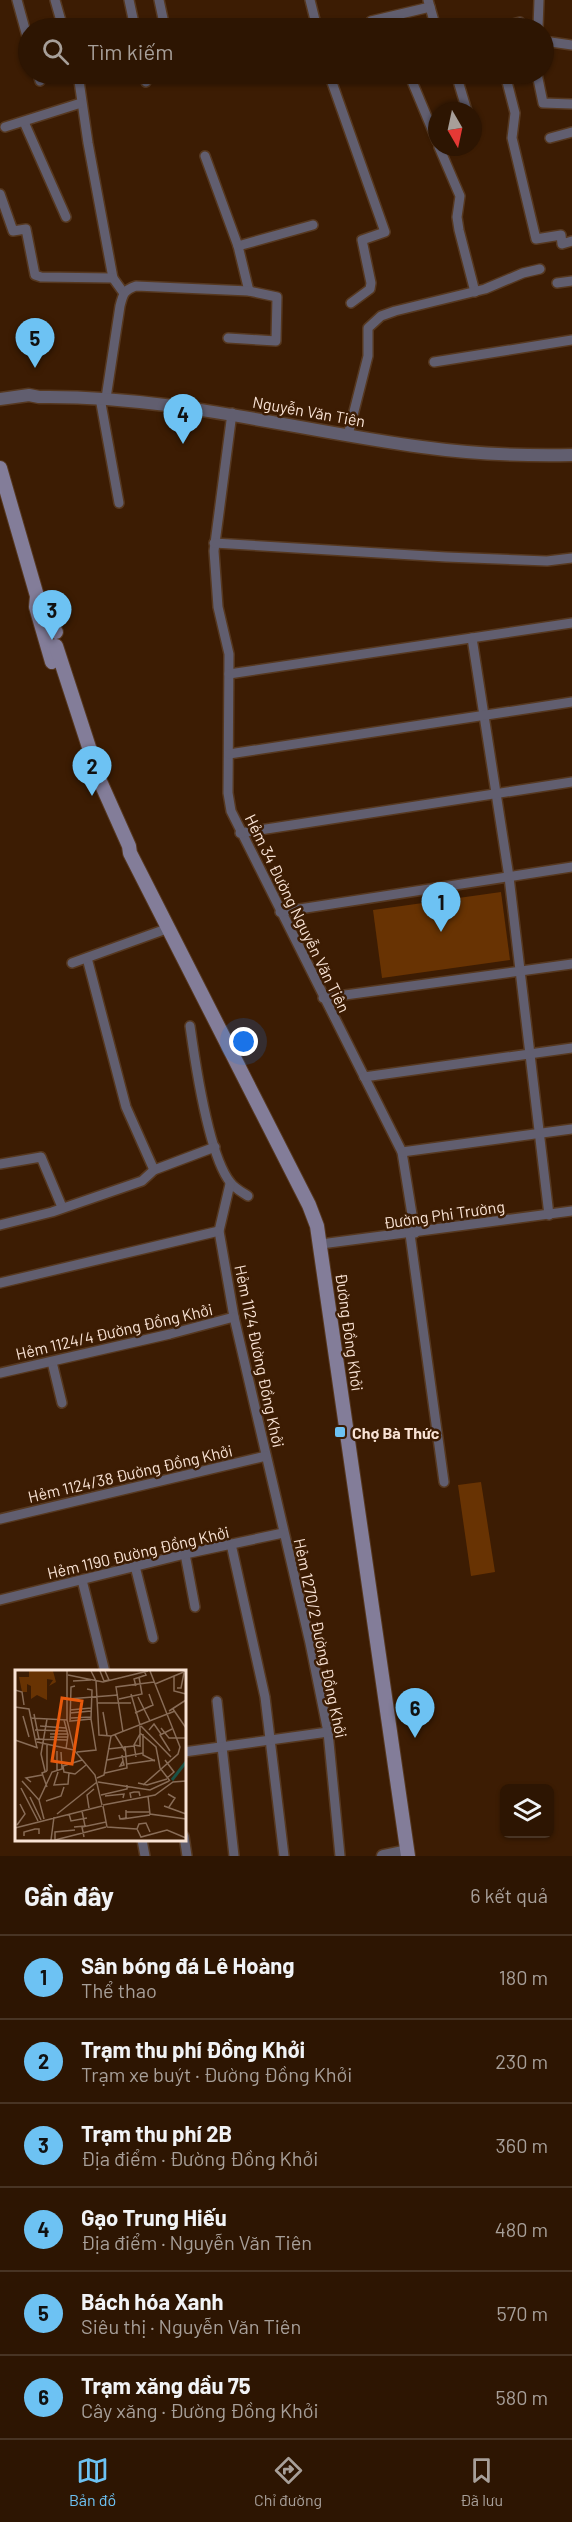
<!DOCTYPE html>
<html lang="vi">
<meta charset="utf-8">
<style>
:root{--surface:#2d1502;--page:#392211;--text:#f1f3f6;--muted:#a79f99;--line:#483424;--accent:#6dc2f3}
body{margin:0;font-family:Barlow,sans-serif;background:var(--page);color:var(--text)}
.controls{position:absolute;right:18px;bottom:18px;display:grid;overflow:hidden;border-radius:9px;box-shadow:0 2px 4px #0004}
.controls button{width:54px;height:54px;display:grid;place-items:center;padding:0;border:0;border-bottom:2px solid var(--line);background:var(--surface);color:var(--text);font:30px sans-serif}
.compass{position:absolute;left:428px;top:102px;width:54px;height:54px;border-radius:50%;background:var(--surface);box-shadow:0 2px 4px #0004;rotate:171deg}
.you{position:absolute;left:244px;top:1042px;width:21px;height:21px;margin:-15px;border:4px solid #fff;border-radius:50%;background:#1a73e8;box-shadow:0 0 0 9px #1a73e833}
.badge{display:grid;place-items:center;width:39px;height:39px;border-radius:50%;background:var(--accent);color:#111;font-size:20px;font-weight:700}
.pin{position:absolute;translate:-50% -50px;filter:drop-shadow(0 2px 3px #0008)}
.pin::after{content:'';position:absolute;top:32px;width:21px;height:18px;background:inherit;clip-path:polygon(0 0,100% 0,50% 100%)}
.list{margin:0;padding:0;list-style:none}
h2{display:flex;justify-content:space-between;align-items:center;height:78px;margin:0;padding:0 24px;font-size:26px}
h2 small{font-size:20px;font-weight:400;color:var(--muted)}
.list li{display:grid;grid-template-columns:39px 1fr auto;gap:18px;align-items:center;box-sizing:border-box;height:84px;padding:0 24px;border-top:2px solid var(--line)}
.list b{display:block;font-size:22px;white-space:nowrap}
.list p{margin:0;font-size:20px;white-space:nowrap;color:var(--muted)}
.list em{font-size:20px;font-style:normal;color:var(--muted)}
.icon{flex:none;width:33px;height:33px;fill:none;stroke:currentColor;stroke-width:2;stroke-linecap:round;stroke-linejoin:round}
.map{position:relative;flex:none;width:572px;height:1856px;overflow:hidden}
.search{position:absolute;background:var(--surface);box-shadow:0 2px 4px #0004;left:18px;right:18px;top:18px;height:66px;display:flex;align-items:center;gap:15px;box-sizing:border-box;padding:0 21px;border-radius:33px;color:var(--muted);font-size:22px}
.sheet{height:582px;background:var(--surface)}
nav{display:flex;justify-content:space-around;align-items:center;box-sizing:border-box;height:84px;border-top:2px solid var(--line);background:var(--surface);font-size:16px;color:var(--muted)}
nav a{display:grid;justify-items:center;gap:3px}
nav .on{color:var(--accent)}
.map>svg:first-child{display:block}
.green{fill:#683303}
.lines{fill:none;stroke-linecap:round;stroke-linejoin:round}
.minor-casing{stroke:#563820;stroke-width:12}
.tertiary-casing{stroke:#563820;stroke-width:15}
.secondary-casing{stroke:#563820;stroke-width:16}
.minor{stroke:#615e6f;stroke-width:9}
.tertiary{stroke:#615e6f;stroke-width:12}
.secondary{stroke:#837d99;stroke-width:14}
.poi-dot{fill:#6dc2f3;stroke:#3c1c03;stroke-width:2}
.labels{text-anchor:middle;dominant-baseline:central;stroke-width:5;stroke-linejoin:round;paint-order:stroke}
.street-label{font-size:16px;fill:#f9e3d5;stroke:#3c1c03}
.poi-label{font-size:16px;font-weight:bold;fill:#f9e3d5;stroke:#3c1c03;text-anchor:start}
.inset-river{fill:none;stroke:#1b5245;stroke-width:3}
.inset-road{fill:none;stroke:#886c57;stroke-width:1.5}
.view{fill:#e8590c;fill-opacity:0.15;stroke:#e8590c;stroke-width:3}
.inset-edge{fill:none;stroke:#f9e3d5;stroke-width:3}
</style>
<div class="map">
<svg width="572" height="1856" viewBox="0 0 572 1856">
<rect width="100%" height="100%" fill="#3c1c03"/>
<g class="green">
<polygon points="501,892 510,960 382,978 373,910"/>
<polygon points="481,1482 495,1572 471,1576 458,1485"/>
</g>
<g class="lines">
<defs>
<g id="minor">
<polyline points="17,0 28,40"/>
<polyline points="55,0 63,28"/>
<polyline points="129,0 135,28"/>
<polyline points="159,0 165,28"/>
<polyline points="310,0 317,28"/>
<polyline points="428,0 436,28"/>
<polyline points="371,21 430,7"/>
<polyline points="500,28 520,22"/>
<polyline points="538,28 539,0"/>
<polyline points="544,41 572,45"/>
<polyline points="38,74 40,81"/>
<polyline points="78,74 88,143 113,278 123,292"/>
<polyline points="144,74 146,82"/>
<polyline points="329,74 385,232 362,240 371,283 370,289 351,303"/>
<polyline points="409,74 437,141"/>
<polyline points="456,74 467,111"/>
<polyline points="505,74 515,113 512,138 536,239 561,235 562,244 572,241"/>
<polyline points="537,74 543,103 572,104"/>
<polyline points="24,122 66,217"/>
<polyline points="5,127 81,103"/>
<polyline points="550,138 572,132"/>
<polyline points="439,147 460,196 457,217 459,230 475,292"/>
<polyline points="205,156 238,246 249,291"/>
<polyline points="0,194 13,231 26,229 35,275 41,277 113,278"/>
<polyline points="238,246 313,225"/>
<polyline points="557,283 572,281"/>
<polyline points="434,362 572,340"/>
<polyline points="100,398 119,503"/>
<path d="M106 398 120 306C123 294 124 290 136 286L249 291 277 297 276 341 228 338"/>
<polyline points="232,413 214,551 218,607 229,654 228,793 231,811 402,1152 415,1233"/>
<polyline points="348,435 368,356 368,328 381,316 395,311 485,289 523,273 540,269"/>
<polyline points="214,543 446,557 547,561 572,558"/>
<polyline points="472,638 509,877 549,1215"/>
<polyline points="229,674 572,623"/>
<polyline points="229,754 572,702"/>
<polyline points="240,833 572,782"/>
<polyline points="280,912 572,867"/>
<polyline points="87,958 126,1107 154,1170"/>
<polyline points="72,963 169,928"/>
<polyline points="323,998 572,964"/>
<path d="M190 1026C195 1062 209 1155 230 1182 234 1188 242 1192 248 1196"/>
<polyline points="364,1077 572,1048"/>
<polyline points="402,1152 572,1129"/>
<polyline points="0,1164 41,1157 62,1207"/>
<polyline points="230,1184 219,1231 234,1317 310,1643 328,1732 340,1856"/>
<polyline points="0,1225 52,1212 142,1181 154,1170 215,1147"/>
<polyline points="410,1234 444,1482"/>
<polyline points="321,1244 572,1211"/>
<polyline points="0,1283 219,1231"/>
<polyline points="52,1362 62,1403"/>
<polyline points="0,1373 170,1334 234,1317"/>
<polyline points="0,1519 266,1456"/>
<polyline points="231,1544 265,1697 284,1856"/>
<polyline points="185,1554 195,1607"/>
<polyline points="135,1566 153,1638"/>
<polyline points="82,1580 105,1672"/>
<polyline points="0,1600 185,1554 283,1533"/>
<polyline points="217,1701 234,1856"/>
<polyline points="184,1752 328,1732"/>
<polyline points="184,1836 187,1856"/>
<polyline points="142,1840 145,1856"/>
</g>
<g id="tertiary">
<path d="M0 399 29 395 39 397C170 395 294 430 422 447 472 454 522 456 572 455"/>
<polyline points="383,1856 407,1851"/>
</g>
<g id="secondary">
<polyline points="0,468 37,596 36,607 52,662"/>
<polyline points="49,623 56,632"/>
<polyline points="56,646 100,781 129,846 130,853 309,1205 317,1226 408,1856"/>
</g>
</defs>
<use href="#minor" class="minor-casing"/>
<use href="#tertiary" class="tertiary-casing"/>
<use href="#secondary" class="secondary-casing"/>
<use href="#minor" class="minor"/>
<use href="#tertiary" class="tertiary"/>
<use href="#secondary" class="secondary"/>
</g>
<rect class="poi-dot" x="334" y="1426" width="12" height="12" rx="3"/>
<g class="labels">
<g class="street-label">
<text transform="translate(309 411) rotate(10)">Nguyễn Văn Tiên</text>
<text transform="translate(298 913) rotate(64)">Hẻm 34 Đường Nguyễn Văn Tiên</text>
<text transform="translate(444 1214) rotate(-8)">Đường Phi Trường</text>
<text transform="translate(114 1331) rotate(-13)">Hẻm 1124/4 Đường Đồng Khởi</text>
<text transform="translate(350 1332) rotate(82)">Đường Đồng Khởi</text>
<text transform="translate(260 1356) rotate(78)">Hẻm 1124 Đường Đồng Khởi</text>
<text transform="translate(130 1473) rotate(-13)">Hẻm 1124/38 Đường Đồng Khởi</text>
<text transform="translate(138 1552) rotate(-13)">Hẻm 1190 Đường Đồng Khởi</text>
<text transform="translate(321 1638) rotate(78)">Hẻm 1270/2 Đường Đồng Khởi</text>
</g>
<g class="poi-label">
<text x="352" y="1432">Chợ Bà Thức</text>
</g>
</g>
<g transform="translate(15 1670)">
<rect width="171" height="171" fill="#3c1c03"/>
<path d="M14 1H38L41 12 34 16 38 10 32 9V30L22 25 16 29V16L12 14V22H7L4 7H14Z" fill="#683303"/>
<path class="inset-river" d="M157 110 171 92"/>
<path class="inset-road" d="M52 1V50L59 80 80 105 87 135M76 1 81 11 84 65 96 66M85 1 89 11 94 10 90 1M53 5 88 12 133 1M159 6V21L171 24M58 11 76 10M140 14 171 1M121 16 119 9 131 5 129 1M162 18H166L169 3M0 20 7 22 9 35M116 24 125 55M123 27 135 51M53 29 103 25M104 29 127 24 124 7M83 33H116M0 37 14 39 22 78M158 39 171 58M55 40 76 38M154 41 171 30M88 42 92 65M55 43 76 41M120 43 138 35 134 24M19 44 24 69M8 46 14 67M15 48 52 50M56 48 76 47M49 50 53 65 51 79M56 51 76 49M55 52 56 17 60 16M25 56 51 58M125 56V63L141 77 145 98 155 111M126 56 156 87M146 58 154 68H171M20 60 52 61M134 60 139 54 146 64M108 62 101 17 139 12M35 64H53M128 64V85L140 91M100 65 110 81M35 67H53M21 69 52 70M0 70 23 78M22 72 59 80M32 74V101M119 75 125 76V63M93 79 119 76M42 81V100M155 81 145 65 157 59M62 82 81 80 76 49 77 20 72 19M107 85 108 91 109 95 105 96 108 91M121 87 119 75 125 64M67 90 48 96 49 102 60 104 71 95M92 90 128 83M150 90 159 102 152 108M112 94 140 90M30 101 26 84 32 49M32 101 27 103 32 117M43 102 39 115 53 114 54 103M90 103 112 98 110 76M82 108 89 105 96 66 160 41M7 111 24 130 29 149M16 112 11 108 27 105M83 112 135 120 154 111M123 113 132 115 152 109M128 115 163 84 165 77 135 1M6 118 23 151M153 124 160 128 154 137M86 125 112 119V115M90 126 109 124 108 128M133 126 135 144 171 149M15 127 26 150M116 128 115 123 119 122H124L125 126M24 130 37 102 47 99 46 82M31 131 46 126 49 117M88 135 140 125 158 112 171 111M88 136 92 157M149 136 171 144M74 138 72 125 79 119M111 142H134M42 144 82 112M54 144 56 151 72 148M104 145 105 149 111 148V140M108 149 135 145M2 155 10 144 5 134M59 157 70 156 67 141M92 157 122 159M0 158 87 136M122 159 126 167 152 160 171 168M122 159 124 154 131 153 135 162M9 166V162L20 159H24V164M69 167 67 157 91 152M36 170 39 147M40 170V162L60 160M40 170 91 157"/>
<path class="view" d="M47 28 67 31 57 94 37 91Z"/>
<rect width="171" height="171" class="inset-edge"/>
</g>
</svg>
<div class="controls">
<button><svg class="icon" aria-label="layers" viewBox="0 0 24 24"><path d="M12 4l9 5-9 5-9-5zM3 14l9 5 9-5"/></svg></button>
</div>
<svg class="compass" viewBox="-18 -18 36 36"><path d="M0-13l5 13h-10z" fill="#e53935"/><path d="M0 13l5-13h-10z" fill="#a79f99"/></svg>
<div class="you"></div>
<div class="pin badge" style="left:441px;top:932px">1</div>
<div class="pin badge" style="left:92px;top:796px">2</div>
<div class="pin badge" style="left:52px;top:640px">3</div>
<div class="pin badge" style="left:183px;top:444px">4</div>
<div class="pin badge" style="left:35px;top:368px">5</div>
<div class="pin badge" style="left:415px;top:1738px">6</div>
<div class="search"><svg class="icon" aria-label="search" viewBox="0 0 24 24"><circle cx="10" cy="10" r="6"/><path d="M15 15l6 6"/></svg>Tìm kiếm</div>
</div>
<section class="sheet">
<h2>Gần đây<small>6 kết quả</small></h2>
<ul class="list">
<li><span class="badge">1</span><div><b>Sân bóng đá Lê Hoàng</b><p>Thể thao</p></div><em>180 m</em></li>
<li><span class="badge">2</span><div><b>Trạm thu phí Đồng Khởi</b><p>Trạm xe buýt · Đường Đồng Khởi</p></div><em>230 m</em></li>
<li><span class="badge">3</span><div><b>Trạm thu phí 2B</b><p>Địa điểm · Đường Đồng Khởi</p></div><em>360 m</em></li>
<li><span class="badge">4</span><div><b>Gạo Trung Hiếu</b><p>Địa điểm · Nguyễn Văn Tiên</p></div><em>480 m</em></li>
<li><span class="badge">5</span><div><b>Bách hóa Xanh</b><p>Siêu thị · Nguyễn Văn Tiên</p></div><em>570 m</em></li>
<li><span class="badge">6</span><div><b>Trạm xăng dầu 75</b><p>Cây xăng · Đường Đồng Khởi</p></div><em>580 m</em></li>
</ul>
</section>
<nav>
<a class="on"><svg class="icon" aria-label="map" viewBox="0 0 24 24"><path d="M3 6l6-2 6 2 6-2v14l-6 2-6-2-6 2zM9 4v14M15 6v14"/></svg>Bản đồ</a>
<a><svg class="icon" aria-label="directions" viewBox="0 0 24 24"><path d="M12 3l9 9-9 9-9-9zM9 14v-3h6M13 9l2 2-2 2"/></svg>Chỉ đường</a>
<a><svg class="icon" aria-label="saved" viewBox="0 0 24 24"><path d="M7 4h10v16l-5-4-5 4z"/></svg>Đã lưu</a>
</nav>
